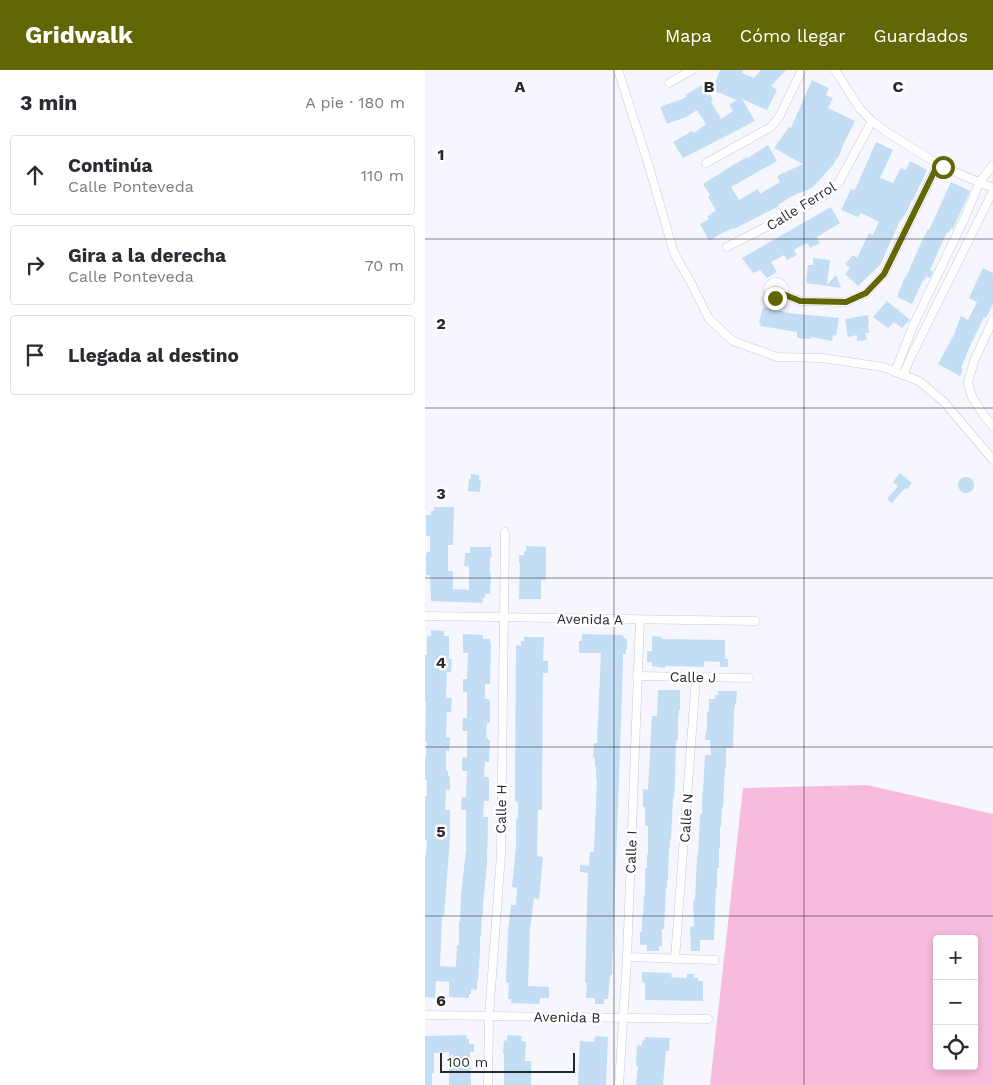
<!DOCTYPE html>
<html lang="es">
<meta charset="utf-8">
<style>
:root{--surface:#fff;--page:#f7f7f7;--text:#2b2b33;--muted:#7c7c81;--line:#e1e1e2;--accent:#626705}
body{margin:0;font-family:"Work Sans",sans-serif;background:var(--page);color:var(--text)}
.controls{position:absolute;right:15px;bottom:15px;display:grid;overflow:hidden;border-radius:5px;box-shadow:0 2px 8px #0003}
.controls button{width:45px;height:45px;display:grid;place-items:center;padding:0;border:0;border-bottom:1px solid var(--line);background:var(--surface);color:var(--text);font:25px sans-serif}
.scale{position:absolute;left:15px;bottom:12px;width:135px;box-sizing:border-box;padding-left:5px;border:2px solid #26282f;border-top:0;font-size:14px;line-height:18px;white-space:nowrap;color:#26282f;-webkit-text-stroke:4px #fff;paint-order:stroke}
.stop{position:absolute;width:15px;height:15px;margin:-11px;border:4px solid #626705;border-radius:50%;background:#fff}
.stop.end{background:#626705;border-color:#fff;box-shadow:0 1px 5px #0008}
.list{margin:0;padding:0;list-style:none}
h2{display:flex;justify-content:space-between;align-items:center;height:65px;margin:0;padding:0 20px;font-size:21px}
h2 small{font-size:16px;font-weight:400;color:var(--muted)}
.list li{display:grid;grid-template-columns:32px 1fr auto;gap:15px;align-items:center;box-sizing:border-box;height:80px;margin:0 10px 10px;padding:0 10px;border:1px solid var(--line);border-radius:5px}
.list b{display:block;font-size:19px;white-space:nowrap}
.list p{margin:0;font-size:16px;white-space:nowrap;color:var(--muted)}
.list em{font-size:16px;font-style:normal;color:var(--muted)}
.icon{flex:none;width:28px;height:28px;fill:none;stroke:currentColor;stroke-width:2;stroke-linecap:round;stroke-linejoin:round}
.map{position:relative;flex:none;width:568px;height:1015px;overflow:hidden}
header{display:flex;align-items:center;gap:30px;box-sizing:border-box;height:70px;padding:0 25px;background:var(--accent);color:#fff}
header strong{font-size:24px}
nav{display:flex;gap:28px;margin-inline-start:auto;font-size:18px}
main{display:flex}
aside{flex:1;background:var(--surface)}
.map>svg:first-child{display:block}
.green{fill:#f7bbdd;fill-rule:evenodd}
.building{fill:#c3ddf4}
.lines{fill:none;stroke-linecap:round;stroke-linejoin:round}
.street-casing{stroke:#c7cadd;stroke-width:9}
.street{stroke:#fff;stroke-width:8}
.route{stroke:#626705;stroke-width:6}
.grid{fill:none;stroke:#26282f;stroke-width:1;stroke-opacity:0.55}
.labels{text-anchor:middle;dominant-baseline:central;stroke-width:5;stroke-linejoin:round;paint-order:stroke}
.street-label{font-size:14px;fill:#26282f;stroke:#fff}
.grid-label{font-size:16px;text-anchor:middle;font-weight:bold;fill:#26282f;stroke:#fff;stroke-width:5;stroke-linejoin:round;paint-order:stroke}
</style>
<header>
<strong>Gridwalk</strong>
<nav><a>Mapa</a><a>Cómo llegar</a><a>Guardados</a></nav>
</header>
<main>
<aside>
<h2>3 min<small>A pie · 180 m</small></h2>
<ul class="list">
<li><svg class="icon" aria-label="ahead" viewBox="0 0 24 24"><path d="M12 20V5M6 11l6-6 6 6"/></svg><div><b>Continúa</b><p>Calle Ponteveda</p></div><em>110 m</em></li>
<li><svg class="icon" aria-label="right" viewBox="0 0 24 24"><path d="M7 20v-9h11M14 6l5 5-5 5"/></svg><div><b>Gira a la derecha</b><p>Calle Ponteveda</p></div><em>70 m</em></li>
<li><svg class="icon" aria-label="arrive" viewBox="0 0 24 24"><path d="M6 21V4h12l-3 4 3 4H6"/></svg><div><b>Llegada al destino</b></div></li>
</ul>
</aside>
<div class="map">
<svg width="568" height="1015" viewBox="0 0 568 1015">
<rect width="100%" height="100%" fill="#f5f6fe"/>
<path class="green" d="M442 715 568 744V1015H285L318 718ZM512 869H549V996H512Z"/>
<g class="building">
<polygon points="295,0 318,0 317,3 329,8 336,0 361,0 346,16 352,20 342,40 317,29 330,51 258,88 248,72 267,61 269,63 281,54 272,40 261,47 242,54 235,37 262,27 260,25 279,14 288,30 286,32 296,49 308,41 304,35 312,30 287,20"/>
<polygon points="387,10 404,18 401,25 408,28 403,38 430,51 419,73 413,88 412,88 408,95 387,118 367,126 353,135 354,136 309,159 309,158 295,164 284,171 275,154 284,149 282,147 291,140 283,127 285,125 278,114 308,95 322,87 323,88 343,75 352,91 306,117 314,130 333,119 335,124 355,112 352,106 378,94 349,78 364,57 366,58"/>
<polygon points="451,72 468,80 455,108 468,113 476,98 481,100 485,91 502,100 488,130 487,130 481,143 474,153 455,195 433,216 420,204 425,198 420,194 428,185 432,188 444,163 448,165 454,152 436,143 433,147 416,140 426,119 430,120"/>
<polygon points="526,112 545,121 528,159 526,158 524,163 522,162 509,191 505,200 508,202 505,208 501,206 499,211 498,210 487,234 472,227 480,207 481,207 496,173 503,159 504,160"/>
<polygon points="406,137 415,153 392,167 395,173 385,178 382,173 370,179 369,181 372,185 362,190 359,185 346,192 352,202 342,208 335,200 328,203 317,188"/>
<polygon points="388,188 405,190 402,215 411,205 416,218 381,213 383,195 388,195"/>
<polygon points="558,198 568,203 568,234 561,248 559,247 545,276 536,298 538,299 535,306 513,294 531,261 530,261 536,246 543,250 552,232 544,228"/>
<polygon points="462,231 485,250 477,258 469,252 463,258 448,247"/>
<polygon points="338,237 353,241 354,240 363,243 414,248 411,266 408,265 407,271 386,267 385,269 372,268 372,262 335,256 336,253 334,253"/>
<polygon points="443,245 444,254 443,254 444,263 440,263 442,270 432,271 432,265 423,267 420,249"/>
<polygon points="475,403 487,413 482,419 481,418 478,420 467,433 462,429 473,416 468,412"/>
<polygon points="46,404 54,405 54,410 56,410 55,422 43,421 44,409 46,409"/>
<circle cx="541" cy="415" r="8"/>
<polygon points="9,437 29,437 28,475 23,475 23,501 28,501 28,519 44,520 44,496 39,496 40,483 45,483 45,477 66,477 67,487 65,487 65,502 66,504 65,524 60,524 60,528 58,528 57,533 6,531 5,505 1,505 1,484 2,484 2,482 5,482 5,466 1,466 1,445 6,445 6,441 9,441"/>
<polygon points="101,476 121,477 121,510 116,510 116,529 94,529 95,493 94,493 94,485 99,485 99,481 101,481"/>
<polygon points="6,560 19,561 19,566 24,566 24,589 27,589 26,602 22,602 21,628 27,628 26,642 22,642 21,667 25,668 24,681 21,680 21,701 23,701 23,706 25,707 25,720 21,719 20,740 25,740 25,768 19,846 17,846 15,896 31,897 32,875 34,875 34,852 35,852 36,825 41,780 41,740 36,740 37,727 41,727 42,701 37,701 37,687 42,688 42,661 37,661 38,648 42,648 42,622 38,622 38,609 42,609 43,583 38,583 38,564 58,565 58,569 65,569 65,573 66,573 65,614 60,614 60,629 64,629 64,631 65,631 65,653 62,653 61,668 63,668 63,670 65,670 64,692 60,692 59,707 63,707 64,709 64,731 59,731 58,747 63,747 63,749 62,793 58,835 58,845 57,845 56,866 55,866 55,880 53,911 52,910 52,920 46,919 46,924 44,924 44,928 24,927 24,912 11,911 10,928 0,927 0,785 1,785 2,770 0,770 0,726 2,726 2,710 0,710 0,687 1,687 2,672 0,672 1,632 0,632 0,585 2,585 2,567 3,566 6,566"/>
<polygon points="157,564 197,565 201,569 202,569 202,580 201,580 201,584 198,584 198,596 187,905 185,905 183,929 179,929 179,934 170,934 170,928 161,928 162,913 160,913 163,803 155,802 155,795 164,796 165,782 169,782 172,709 171,709 171,696 170,696 170,688 168,688 169,673 172,673 176,583 154,583 154,571 157,571"/>
<polygon points="227,566 237,567 237,569 300,570 300,589 303,589 303,597 295,597 295,592 279,591 279,597 240,596 240,598 227,596 227,592 222,592 222,581 227,581"/>
<polygon points="99,567 119,567 118,591 123,591 123,603 118,603 117,740 113,740 112,786 118,787 114,829 109,828 105,858 103,916 124,917 124,928 115,928 114,934 86,933 86,929 83,929 84,913 81,912 83,862 86,835 91,835 92,818 87,817 91,775 91,751 92,748 93,748 93,732 90,732 91,575 96,576 96,571 99,571"/>
<polygon points="233,620 255,620 255,640 254,640 253,650 253,670 251,670 250,709 249,728 248,728 246,770 245,769 245,777 244,777 243,810 242,810 242,818 241,818 239,859 237,859 237,876 234,876 234,881 222,881 222,875 215,875 215,862 217,862 217,846 218,846 219,825 220,825 220,798 222,798 222,784 223,785 223,756 220,756 220,737 218,737 218,719 223,720 227,646 232,646"/>
<polygon points="293,621 312,621 311,634 310,634 310,638 309,638 308,678 301,678 301,698 300,698 298,737 297,737 296,757 295,757 295,778 294,778 294,798 292,798 292,818 291,818 289,870 275,870 275,881 266,881 265,859 266,856 269,856 268,832 269,830 270,830 272,787 272,785 273,785 275,746 275,744 277,744 277,723 278,723 280,685 286,685 285,670 280,670 281,661 282,661 282,642 284,641 284,629 290,629 290,625 293,625"/>
<polygon points="217,902 247,903 246,907 262,908 262,904 269,904 269,908 273,908 273,911 278,911 278,931 220,930 220,912 217,912"/>
<polygon points="41,965 42,969 44,969 44,974 49,974 49,982 45,982 46,1015 24,1015 24,982 9,983 9,1003 7,1003 7,1015 0,1015 0,966"/>
<polygon points="82,965 97,966 96,971 101,972 100,991 106,991 106,1015 79,1015 79,984 78,983 79,970 82,971"/>
<polygon points="170,966 183,967 181,1015 153,1015 155,971 169,972"/>
<polygon points="220,967 245,968 244,981 241,981 238,1015 211,1015 213,996 211,996 212,975 216,976 218,970 220,970"/>
</g>
<g class="lines">
<defs>
<g id="street">
<polyline points="193,0 222,90 249,183 266,213 284,249 308,271 352,287 397,288 458,297 494,311 519,332 568,390"/>
<polyline points="410,0 435,39 447,51 463,63 518,97 568,118"/>
<polyline points="244,13 267,0"/>
<polyline points="281,93 346,57 354,47 377,0"/>
<polyline points="302,177 366,144 401,124 414,112 447,51"/>
<circle cx="351" cy="220" r="8"/>
<polyline points="358,224 375,231 421,232 441,223 459,204 513,94"/>
<polyline points="568,250 549,291 543,313 547,327 560,347 568,356"/>
<polyline points="470,302 488,256 542,143 554,113 568,95"/>
<polyline points="478,305 484,291 568,121"/>
<polyline points="0,546 330,551"/>
<polyline points="212,606 324,608"/>
<polyline points="202,887 290,890"/>
<polyline points="250,889 271,607"/>
<polyline points="0,945 283,949"/>
<polyline points="63,1015 64,946 76,784 80,462"/>
<polyline points="194,1015 202,887 215,550"/>
</g>
</defs>
<use href="#street" class="street-casing"/>
<use href="#street" class="street"/>
</g>
<g class="lines">
<polyline class="route" points="350,228 356,227 358,224 375,231 421,232 441,223 459,204 513,94 518,97"/>
</g>
<path class="grid" d="M189 0V1015M379 0V1015M0 169H568M0 338H568M0 508H568M0 677H568M0 846H568"/>
<g class="labels">
<g class="street-label">
<text transform="translate(376 136) rotate(-32)">Calle Ferrol</text>
<text transform="translate(165 549) rotate(1)">Avenida A</text>
<text transform="translate(268 607) rotate(1)">Calle J</text>
<text transform="translate(76 739) rotate(-89)">Calle H</text>
<text transform="translate(261 748) rotate(-86)">Calle N</text>
<text transform="translate(206 782) rotate(-88)">Calle I</text>
<text transform="translate(142 947) rotate(1)">Avenida B</text>
</g>
</g>
<g class="grid-label">
<text x="95" y="22">A</text>
<text x="284" y="22">B</text>
<text x="473" y="22">C</text>
<text x="16" y="90">1</text>
<text x="16" y="259">2</text>
<text x="16" y="429">3</text>
<text x="16" y="598">4</text>
<text x="16" y="767">5</text>
<text x="16" y="936">6</text>
</g>
</svg>
<div class="controls">
<button>+</button>
<button>−</button>
<button><svg class="icon" aria-label="locate" viewBox="0 0 24 24"><circle cx="12" cy="12" r="6"/><path d="M12 2v4M12 18v4M2 12h4M18 12h4"/></svg></button>
</div>
<div class="scale">100 m</div>
<div class="stop" style="left:518px;top:97px"></div>
<div class="stop end" style="left:350px;top:228px"></div>
</div>
</main>
